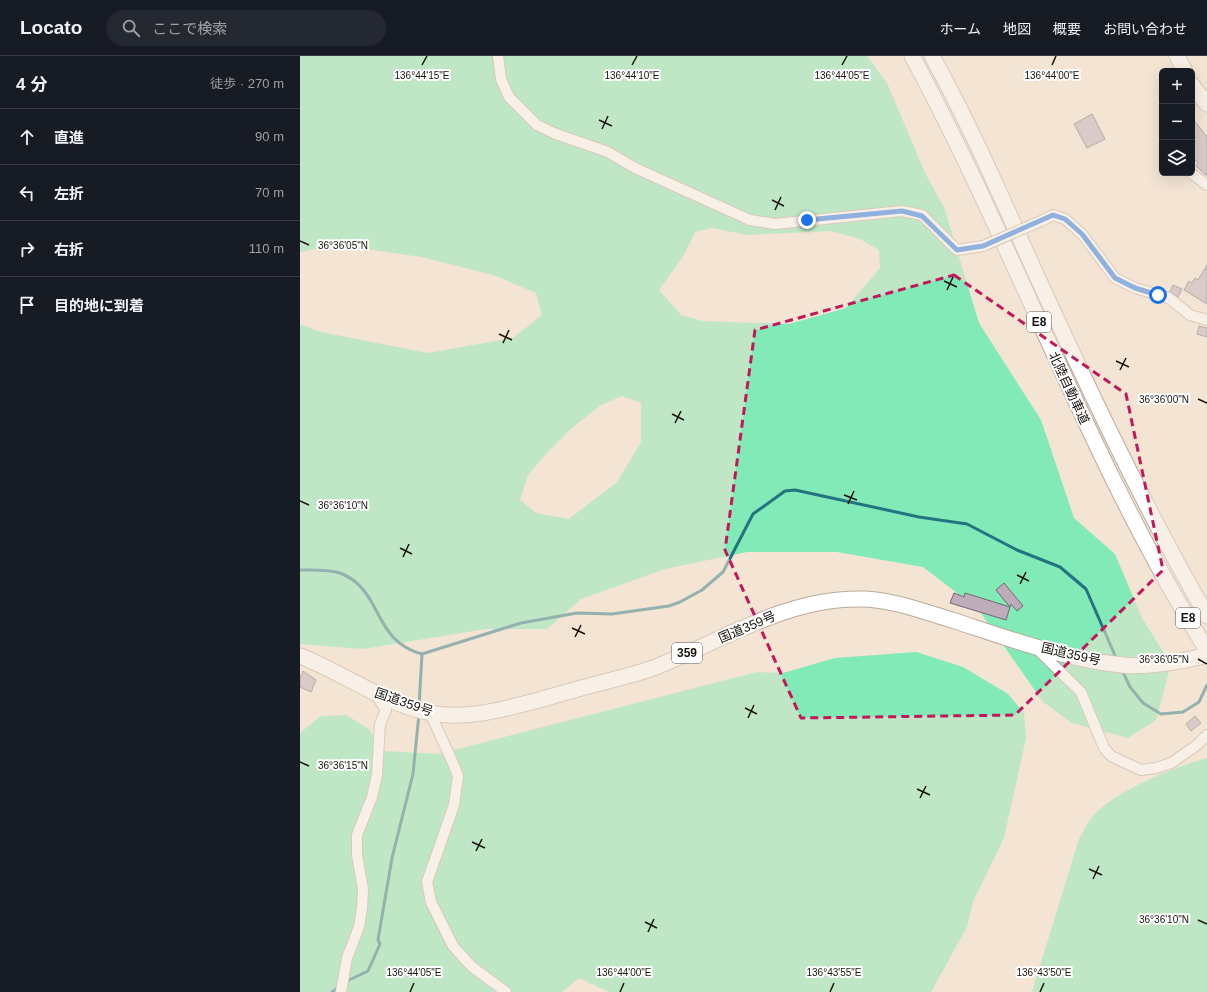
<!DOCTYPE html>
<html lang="ja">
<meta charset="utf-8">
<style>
:root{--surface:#171b24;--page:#242831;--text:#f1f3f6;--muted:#9ea1a6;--line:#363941}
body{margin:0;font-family:Helvetica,"Noto Sans JP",sans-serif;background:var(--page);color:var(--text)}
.controls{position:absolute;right:12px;top:12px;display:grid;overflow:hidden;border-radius:6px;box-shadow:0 4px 16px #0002}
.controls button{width:36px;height:36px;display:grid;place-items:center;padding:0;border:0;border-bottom:1px solid var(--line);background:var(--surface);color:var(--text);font:20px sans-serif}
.stop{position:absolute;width:12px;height:12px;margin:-9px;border:3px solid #1a73e8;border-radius:50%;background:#fff}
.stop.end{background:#1a73e8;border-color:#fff;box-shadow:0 1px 4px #0008}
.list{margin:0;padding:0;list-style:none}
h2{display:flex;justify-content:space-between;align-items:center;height:52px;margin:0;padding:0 16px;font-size:17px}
h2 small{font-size:13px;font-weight:400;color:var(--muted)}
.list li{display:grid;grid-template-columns:26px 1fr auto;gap:12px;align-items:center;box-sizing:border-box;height:56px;padding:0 16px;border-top:1px solid var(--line)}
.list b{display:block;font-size:15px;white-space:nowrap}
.list em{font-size:13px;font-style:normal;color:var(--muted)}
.icon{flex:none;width:22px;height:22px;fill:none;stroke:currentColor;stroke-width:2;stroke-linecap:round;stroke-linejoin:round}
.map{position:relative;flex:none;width:907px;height:936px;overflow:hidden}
header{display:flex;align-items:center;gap:24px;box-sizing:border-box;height:56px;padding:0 20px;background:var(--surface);border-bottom:1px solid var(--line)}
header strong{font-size:19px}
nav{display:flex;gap:22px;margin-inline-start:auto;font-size:14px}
.search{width:280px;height:36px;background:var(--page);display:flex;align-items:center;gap:10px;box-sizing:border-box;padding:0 14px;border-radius:22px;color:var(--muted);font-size:15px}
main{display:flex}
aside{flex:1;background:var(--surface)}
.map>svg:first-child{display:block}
.green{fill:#81eab7;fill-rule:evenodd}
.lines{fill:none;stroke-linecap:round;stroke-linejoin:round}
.stream{stroke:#247380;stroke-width:3}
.building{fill:#beacba;stroke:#756571}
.minor-casing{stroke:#b9ab9c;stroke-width:12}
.highway-casing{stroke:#b9ab9c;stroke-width:17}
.minor{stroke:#fff;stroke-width:10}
.highway{stroke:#fff;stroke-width:15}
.minor-bridge-casing{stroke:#b9ab9c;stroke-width:12;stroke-linecap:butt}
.minor-bridge{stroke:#fff;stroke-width:10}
.route{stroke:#1a73e8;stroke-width:5}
.marked{fill:none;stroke:#c2185b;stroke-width:3;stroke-dasharray:8 5;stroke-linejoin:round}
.ticks{fill:none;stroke:#19140e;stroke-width:1.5}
.labels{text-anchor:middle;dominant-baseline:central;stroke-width:4;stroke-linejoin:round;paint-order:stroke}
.shield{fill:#fff;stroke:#5e5a56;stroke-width:1}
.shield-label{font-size:12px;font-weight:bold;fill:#19140e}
.street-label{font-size:13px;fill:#19140e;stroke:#fff}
.ticks-label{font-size:10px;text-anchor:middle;fill:#19140e;stroke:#fff;stroke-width:4;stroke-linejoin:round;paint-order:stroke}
</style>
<header>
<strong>Locato</strong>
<div class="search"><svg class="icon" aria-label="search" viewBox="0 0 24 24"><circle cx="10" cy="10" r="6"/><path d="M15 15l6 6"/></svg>ここで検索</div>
<nav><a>ホーム</a><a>地図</a><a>概要</a><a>お問い合わせ</a></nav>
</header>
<main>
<aside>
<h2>4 分<small>徒歩 · 270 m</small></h2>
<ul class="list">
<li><svg class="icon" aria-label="ahead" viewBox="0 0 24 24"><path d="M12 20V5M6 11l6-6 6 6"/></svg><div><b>直進</b></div><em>90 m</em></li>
<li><svg class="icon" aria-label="left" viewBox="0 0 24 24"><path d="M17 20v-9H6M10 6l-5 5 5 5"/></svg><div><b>左折</b></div><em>70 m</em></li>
<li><svg class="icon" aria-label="right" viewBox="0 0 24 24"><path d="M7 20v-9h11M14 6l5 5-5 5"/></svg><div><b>右折</b></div><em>110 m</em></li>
<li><svg class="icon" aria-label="arrive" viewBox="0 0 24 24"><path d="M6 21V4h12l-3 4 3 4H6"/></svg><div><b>目的地に到着</b></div></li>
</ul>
</aside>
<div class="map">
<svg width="907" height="936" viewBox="0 0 907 936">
<rect width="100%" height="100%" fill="#f3e4d4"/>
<g class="green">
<path d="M0 0H567L587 27 626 119 644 151 679 267 741 364 774 462 815 498 842 562 871 608 856 664 828 682 772 667 743 646 678 553 623 511 537 496H447L365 513 281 543 247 573H186L63 593 0 588V268L21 276 128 297 213 282 242 259 236 237 193 219 121 201 66 193 26 191 0 196ZM412 172 447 179 530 175 560 183 579 194 580 212 546 252 489 268 403 265 381 259 359 234 384 199 395 176ZM322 340 341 347V386L317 426 269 463 236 457 220 444 228 419 244 400 272 372 301 349Z"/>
<polygon points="616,596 663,611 708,638 724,657 726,682 704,782 673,846 667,871 631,936 309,936 279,922 262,936 0,936 0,677 21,660 46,659 69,673 84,695 138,698 457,616 483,617 535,602"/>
<path d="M907 702V936H732L779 783C784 775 788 765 794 759 819 733 872 712 907 702Z"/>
</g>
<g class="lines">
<g class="stream">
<path d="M0 514C13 514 27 513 40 517 84 534 71 584 122 598L221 567 277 557 312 558 369 550 380 546 402 534 423 516 453 458 485 435 495 434 619 461 667 468 717 494 760 511 786 533 817 604"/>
<polyline points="822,614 830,631 843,647 861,658 883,656 899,646 907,629"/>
<polyline points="119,650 122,598"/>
<polyline points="45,926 68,915 80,888 78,884 92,802 113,718 119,658"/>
<polyline points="32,936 39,931"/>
</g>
</g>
<g class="building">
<polygon points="792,58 805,83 787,92 774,68"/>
<polygon points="892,62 907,81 907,120 896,110 898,107 892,101"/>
<polygon points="907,209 907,248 884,234 889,225 892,227 895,222 898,224"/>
<polygon points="873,229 882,233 878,241 870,236"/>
<polygon points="899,270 907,272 907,281 897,278"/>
<polygon points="704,527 723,550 717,555 711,548 710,551 696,534"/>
<polygon points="654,537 664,541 665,537 710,551 706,564 650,547"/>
<polygon points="3,615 16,624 11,636 0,631 0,622"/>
<polygon points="895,660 901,667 891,675 886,668"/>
</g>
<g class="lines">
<defs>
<g id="minor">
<polyline points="198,0 201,23 209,41 237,69 256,78 308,96 335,112 450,164 475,168 602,155 622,159 657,194 683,190"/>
<polyline points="891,117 907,129"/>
<polyline points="741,165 753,159 765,163 782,178 815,222 835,232 869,242 890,259 907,264"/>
<polyline points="736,592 781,636 804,692 811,700 841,714 856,712 871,707 897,689 907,679"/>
<polyline points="130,657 153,707 158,720 154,749 127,826 131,846 153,890 171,910 206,936"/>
<polyline points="41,936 47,902 59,871 62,852 63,833 57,799 57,779 72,741 77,719 80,668 86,654 75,638"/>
</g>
<g id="highway">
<path d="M612 0C717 195 789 405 907 594"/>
<path d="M632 0C671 70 703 145 736 218 789 334 843 449 907 560"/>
<polyline points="877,0 885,15"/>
<polyline points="892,29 907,48"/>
<path d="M0 600C44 617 84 648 131 657 166 664 205 653 239 644 263 637 288 630 312 624 326 620 340 617 353 612 420 586 485 542 560 543 591 543 622 555 652 564 707 582 764 603 822 609 843 612 887 605 907 599"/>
</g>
</defs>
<use href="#minor" class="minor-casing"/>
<use href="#highway" class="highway-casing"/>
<use href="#minor" class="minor"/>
<use href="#highway" class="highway"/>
<defs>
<polyline id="minor-bridge" points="683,190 741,165"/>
</defs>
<use href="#minor-bridge" class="minor-bridge-casing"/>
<use href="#minor-bridge" class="minor-bridge"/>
</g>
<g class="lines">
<polyline class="route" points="507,164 602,155 622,160 657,194 683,190 753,159 765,163 782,178 815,222 835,232 858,239"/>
</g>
<path d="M0 0H907V936H0ZM654 219 826 338 863 514 715 659 501 662 425 494 455 274Z" fill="#f3e4d4" fill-opacity=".55" fill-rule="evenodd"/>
<path class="marked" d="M654 219 826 338 863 514 715 659 501 662 425 494 455 274Z"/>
<path class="ticks" d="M122 9 127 0M332 9 337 0M542 9 547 0M752 9 756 0M299 64 312 70M302 73 308 60M472 144 484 150M475 154 481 141M0 185 9 189M644 225 657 231M647 234 653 221M199 278 212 284M203 287 209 274M816 305 829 311M820 314 826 302M898 343 907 347M372 358 384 364M375 367 381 355M544 439 557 444M0 445 9 449M548 448 554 435M100 492 112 498M103 501 109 488M717 519 729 525M720 528 726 516M272 572 285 578M275 581 281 569M898 603 907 608M445 652 457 658M448 662 454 649M0 706 9 710M617 733 630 739M620 742 626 730M172 786 185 792M176 795 182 783M789 813 802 819M793 823 799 810M898 864 907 868M345 866 357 872M348 876 354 863M110 936 114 927M320 936 324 927M530 936 534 927M740 936 744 927"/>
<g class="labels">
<g class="shield">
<rect x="727" y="256" width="24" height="20" rx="3"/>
<rect x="876" y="552" width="24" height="20" rx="3"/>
<rect x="372" y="587" width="30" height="20" rx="3"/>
</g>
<g class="shield-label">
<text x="739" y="266">E8</text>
<text x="888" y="562">E8</text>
<text x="387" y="597">359</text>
</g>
<g class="street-label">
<text transform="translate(769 332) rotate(65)">北陸自動車道</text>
<text transform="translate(447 571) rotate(-23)">国道359号</text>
<text transform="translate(771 598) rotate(13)">国道359号</text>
<text transform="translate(104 646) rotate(19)">国道359号</text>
</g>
</g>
<g class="ticks-label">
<text x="122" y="23">136°44'15"E</text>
<text x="332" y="23">136°44'10"E</text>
<text x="542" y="23">136°44'05"E</text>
<text x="752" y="23">136°44'00"E</text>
<text x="43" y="193">36°36'05"N</text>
<text x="864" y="347">36°36'00"N</text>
<text x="43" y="453">36°36'10"N</text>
<text x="864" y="607">36°36'05"N</text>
<text x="43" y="713">36°36'15"N</text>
<text x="864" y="867">36°36'10"N</text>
<text x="114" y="920">136°44'05"E</text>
<text x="324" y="920">136°44'00"E</text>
<text x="534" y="920">136°43'55"E</text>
<text x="744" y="920">136°43'50"E</text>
</g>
</svg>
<div class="controls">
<button>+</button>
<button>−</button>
<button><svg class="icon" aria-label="layers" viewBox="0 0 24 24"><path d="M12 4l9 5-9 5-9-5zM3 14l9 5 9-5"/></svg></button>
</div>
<div class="stop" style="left:858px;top:239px"></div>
<div class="stop end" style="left:507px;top:164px"></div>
</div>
</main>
